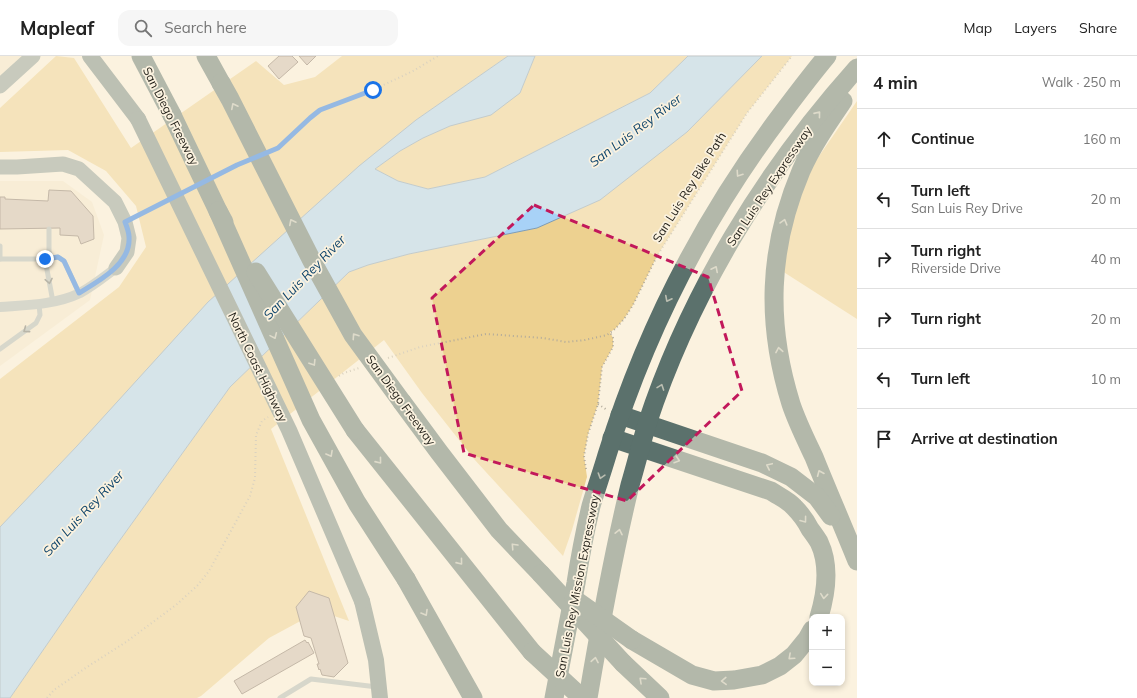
<!DOCTYPE html>
<meta charset="utf-8">
<style>
:root{--surface:#fff;--page:#f6f6f6;--text:#222;--muted:#767676;--line:#e0e0e0}
body{margin:0;font-family:Mulish,sans-serif;background:var(--page);color:var(--text)}
.controls{position:absolute;right:12px;bottom:12px;display:grid;overflow:hidden;border-radius:8px;box-shadow:0 2px 6px #0003}
.controls button{width:36px;height:36px;display:grid;place-items:center;padding:0;border:0;border-bottom:1px solid var(--line);background:var(--surface);color:var(--text);font:20px sans-serif}
.stop{position:absolute;width:12px;height:12px;margin:-9px;border:3px solid #1a73e8;border-radius:50%;background:#fff}
.stop.end{background:#1a73e8;border-color:#fff;box-shadow:0 1px 4px #0008}
.list{margin:0;padding:0;list-style:none}
h2{display:flex;justify-content:space-between;align-items:center;height:52px;margin:0;padding:0 16px;font-size:17px}
h2 small{font-size:13px;font-weight:400;color:var(--muted)}
.list li{display:grid;grid-template-columns:26px 1fr auto;gap:12px;align-items:center;box-sizing:border-box;height:60px;padding:0 16px;border-top:1px solid var(--line)}
.list b{display:block;font-size:15px;white-space:nowrap}
.list p{margin:0;font-size:13px;white-space:nowrap;color:var(--muted)}
.list em{font-size:13px;font-style:normal;color:var(--muted)}
.icon{flex:none;width:22px;height:22px;fill:none;stroke:currentColor;stroke-width:2;stroke-linecap:round;stroke-linejoin:round}
.map{position:relative;flex:none;width:857px;height:642px;overflow:hidden}
header{display:flex;align-items:center;gap:24px;box-sizing:border-box;height:56px;padding:0 20px;background:var(--surface);border-bottom:1px solid var(--line)}
header strong{font-size:19px}
nav{display:flex;gap:22px;margin-inline-start:auto;font-size:14px}
.search{width:280px;height:36px;background:var(--page);display:flex;align-items:center;gap:10px;box-sizing:border-box;padding:0 14px;border-radius:12px;color:var(--muted);font-size:15px}
main{display:flex}
aside{flex:1;background:var(--surface)}
.map>svg:first-child{display:block}
.built{fill:#f3e7cd}
.green{fill:#edd190}
.water{fill:#a8d2f7;stroke:#7f9cb4}
.building{fill:#cbbaad;stroke:#827266}
.lines{fill:none;stroke-linecap:round;stroke-linejoin:round}
.path{stroke:#b1aa9b;stroke-width:2;stroke-dasharray:1 3;stroke-linecap:butt}
.lane{stroke:#acb6b4;stroke-width:5}
.street{stroke:#acb6b4;stroke-width:10}
.secondary{stroke:#899995;stroke-width:15}
.primary{stroke:#70837f;stroke-width:16}
.highway{stroke:#5b716c;stroke-width:19}
.primary-bridge{stroke:#70837f;stroke-width:16}
.highway-bridge{stroke:#5b716c;stroke-width:19}
.oneway{stroke:#bbbeb1}
.oneway2{stroke:#666a66}
.route{stroke:#1a73e8;stroke-width:5}
.marked{fill:none;stroke:#c2185b;stroke-width:3;stroke-dasharray:8 5;stroke-linejoin:round}
.labels{text-anchor:middle;dominant-baseline:central;stroke-width:3.5;stroke-linejoin:round;paint-order:stroke}
.street-label{font-size:12px;fill:#201e17;stroke:#fbf2df}
.water-label{font-size:13px;font-style:italic;fill:#0f456c;stroke:#fbf2df}
</style>
<header>
<strong>Mapleaf</strong>
<div class="search"><svg class="icon" aria-label="search" viewBox="0 0 24 24"><circle cx="10" cy="10" r="6"/><path d="M15 15l6 6"/></svg>Search here</div>
<nav><a>Map</a><a>Layers</a><a>Share</a></nav>
</header>
<main>
<div class="map">
<svg width="857" height="642" viewBox="0 0 857 642">
<rect width="100%" height="100%" fill="#fbf2df"/>
<g class="built">
<polygon points="0,0 26,0 0,23"/>
<polygon points="0,125 63,125 92,146 104,179 90,244 0,310"/>
</g>
<g class="green">
<polygon points="56,0 74,2 131,92 256,5 284,29 315,21 342,0 508,0 416,64 77,390 0,471 0,323 119,231 146,191 136,150 106,115 68,94 0,96 0,52"/>
<polygon points="535,0 688,0 650,37 485,121 428,133 398,125 375,113 400,95 423,82 450,70 520,37"/>
<polygon points="762,0 792,0 747,57 657,200 633,249 624,263 615,273 610,276 613,282 613,291 602,311 598,348 588,378 584,400 587,421 572,474 563,500 474,403 422,337 384,284 271,373 349,565 319,555 269,582 201,640 197,642 10,642 97,516 230,331 349,216 368,209 409,198 537,172 687,76"/>
<polygon points="857,45 857,263 782,215 786,187 804,122"/>
</g>
<polygon class="water" points="508,0 535,0 520,37 491,59 450,70 423,82 400,95 375,113 398,125 428,133 485,121 650,37 688,0 762,0 687,76 600,144 537,172 409,198 368,209 349,216 230,331 97,516 10,642 0,642 0,471 77,390 208,246 359,110 416,64"/>
<g class="building">
<polygon points="279,0 292,0 298,6 279,23 268,10"/>
<polygon points="299,0 316,0 307,9"/>
<polygon points="49,134 71,135 93,160 94,183 81,188 78,180 60,179 60,172 0,173 0,141 5,141 5,143 48,145"/>
<polygon points="309,535 329,542 348,607 334,621 322,619 320,613 319,614 317,608 319,608 311,582 304,580 296,551"/>
<polygon points="305,584 307,587 308,586 314,597 242,638 234,625"/>
</g>
<g class="lines">
<g class="path">
<polyline points="272,95 278,92 310,62 320,54 373,34 413,15 438,0"/>
<polyline points="217,119 246,105"/>
<polyline points="137,160 163,146"/>
<polyline points="388,302 420,291 486,278 543,282 566,286 585,284 607,279 615,273 624,263 633,249 657,200 747,57 792,0"/>
<polyline points="339,320 344,317 359,312"/>
<polyline points="598,348 607,354"/>
<polyline points="586,413 584,400 588,378 598,348 602,311 613,291 613,282 610,276"/>
<polyline points="47,642 54,634 87,611 126,586 176,549 198,529 209,515 250,440 255,422 256,379 262,365 268,361"/>
</g>
<g class="lane">
<polyline points="49,173 49,195 51,202"/>
<polyline points="0,190 0,203"/>
<polyline points="0,203 45,203 58,201 64,205 79,237"/>
<polyline points="45,203 53,246"/>
<polyline points="0,293 36,267 40,259 39,248"/>
<polyline points="280,642 311,623 377,631"/>
</g>
<path class="street" d="M0 251C27 249 55 249 80 237 93 230 104 221 116 212"/>
<g class="secondary">
<polyline points="0,30 33,0"/>
<polyline points="0,111 17,111 63,108 79,113 115,146 125,166 129,182 127,196 116,212"/>
</g>
<g class="primary">
<polyline points="90,0 138,63"/>
<polyline points="362,545 376,604 380,642"/>
</g>
<g class="highway">
<polyline points="141,0 172,59"/>
<polyline points="206,0 221,27"/>
<path d="M843 45C828 67 812 90 801 115 768 193 766 268 791 348 797 366 806 384 814 401 828 436 843 470 857 505"/>
<polyline points="402,346 439,396 499,474 541,518"/>
<polyline points="620,359 762,407 791,421 817,441 831,460"/>
<polyline points="355,374 532,596"/>
<path d="M612 382 771 435C778 440 788 444 794 451 800 457 806 465 810 473 813 477 816 481 819 486 830 509 826 538 819 561"/>
<polyline points="406,523 473,642"/>
<polyline points="632,584 692,619 714,625 734,624 762,619 780,610 794,599 807,583 812,574"/>
<polyline points="623,607 660,642"/>
<path d="M554 642C561 604 569 565 576 527 580 501 585 475 591 450 596 433 602 416 607 399 645 276 704 161 781 59 796 39 811 19 827 0"/>
<path d="M588 642C600 571 613 499 630 429 636 409 641 388 647 368 690 237 765 115 857 12"/>
</g>
<polyline class="primary-bridge" points="138,63 289,374 362,545"/>
<g class="highway-bridge">
<polyline points="221,27 230,43 312,205 353,279 402,346"/>
<polyline points="172,59 218,155 224,166"/>
<polyline points="218,155 311,364 357,447 406,523"/>
<polyline points="256,216 355,374"/>
<polyline points="541,518 623,607"/>
<polyline points="574,543 632,584"/>
<polyline points="532,596 582,642"/>
</g>
</g>
<defs><path id="oneway-chevron" d="M-2-3.5L2.5 0L-2 3.5" fill="none" stroke-width="1.6" stroke-linecap="round" stroke-linejoin="round"/></defs>
<g class="oneway">
<use href="#oneway-chevron" transform="translate(234 50) rotate(-117)"/>
<use href="#oneway-chevron" transform="translate(818 58) rotate(-51)"/>
<use href="#oneway-chevron" transform="translate(739 118) rotate(124)"/>
<use href="#oneway-chevron" transform="translate(292 166) rotate(-117)"/>
<use href="#oneway-chevron" transform="translate(784 166) rotate(-74)"/>
<use href="#oneway-chevron" transform="translate(715 213) rotate(-63)"/>
<use href="#oneway-chevron" transform="translate(668 243) rotate(117)"/>
<use href="#oneway-chevron" transform="translate(274 280) rotate(66)"/>
<use href="#oneway-chevron" transform="translate(355 280) rotate(-124)"/>
<use href="#oneway-chevron" transform="translate(779 294) rotate(-100)"/>
<use href="#oneway-chevron" transform="translate(313 307) rotate(58)"/>
<use href="#oneway-chevron" transform="translate(661 331) rotate(-70)"/>
<use href="#oneway-chevron" transform="translate(330 398) rotate(61)"/>
<use href="#oneway-chevron" transform="translate(677 404) rotate(18)"/>
<use href="#oneway-chevron" transform="translate(379 405) rotate(51)"/>
<use href="#oneway-chevron" transform="translate(769 410) rotate(-155)"/>
<use href="#oneway-chevron" transform="translate(820 417) rotate(-113)"/>
<use href="#oneway-chevron" transform="translate(601 420) rotate(107)"/>
<use href="#oneway-chevron" transform="translate(804 464) rotate(53)"/>
<use href="#oneway-chevron" transform="translate(619 476) rotate(-78)"/>
<use href="#oneway-chevron" transform="translate(514 490) rotate(-133)"/>
<use href="#oneway-chevron" transform="translate(460 506) rotate(51)"/>
<use href="#oneway-chevron" transform="translate(824 540) rotate(96)"/>
<use href="#oneway-chevron" transform="translate(425 557) rotate(60)"/>
<use href="#oneway-chevron" transform="translate(791 601) rotate(138)"/>
<use href="#oneway-chevron" transform="translate(595 604) rotate(-80)"/>
<use href="#oneway-chevron" transform="translate(642 624) rotate(-137)"/>
<use href="#oneway-chevron" transform="translate(724 625) rotate(178)"/>
</g>
<g class="oneway2">
<use href="#oneway-chevron" transform="translate(49 225) rotate(79)"/>
<use href="#oneway-chevron" transform="translate(26 274) rotate(144)"/>
</g>
<g class="lines">
<path class="route" d="M45 203 58 201 64 205 79 237C99 225 131 208 129 181 129 176 127 171 125 166L237 109 278 92 310 62 320 54 373 34"/>
</g>
<path d="M0 0H857V642H0ZM534 149 708 221 742 335 627 445 464 397 432 242Z" fill="#fbf2df" fill-opacity=".55" fill-rule="evenodd"/>
<path class="marked" d="M534 149 708 221 742 335 627 445 464 397 432 242Z"/>
<g class="labels">
<g class="street-label">
<text transform="translate(171 60) rotate(63)">San Diego Freeway</text>
<text transform="translate(769 130) rotate(-56)">San Luis Rey Expressway</text>
<text transform="translate(689 131) rotate(-58)">San Luis Rey Bike Path</text>
<text transform="translate(258 311) rotate(64)">North Coast Highway</text>
<text transform="translate(401 344) rotate(54)">San Diego Freeway</text>
<text transform="translate(577 530) rotate(-79)">San Luis Rey Mission Expressway</text>
</g>
<g class="water-label">
<text transform="translate(635 74) rotate(-37)">San Luis Rey River</text>
<text transform="translate(304 221) rotate(-46)">San Luis Rey River</text>
<text transform="translate(83 457) rotate(-47)">San Luis Rey River</text>
</g>
</g>
</svg>
<div class="controls">
<button>+</button>
<button>−</button>
</div>
<div class="stop" style="left:373px;top:34px"></div>
<div class="stop end" style="left:45px;top:203px"></div>
</div>
<aside>
<h2>4 min<small>Walk · 250 m</small></h2>
<ul class="list">
<li><svg class="icon" aria-label="ahead" viewBox="0 0 24 24"><path d="M12 20V5M6 11l6-6 6 6"/></svg><div><b>Continue</b></div><em>160 m</em></li>
<li><svg class="icon" aria-label="left" viewBox="0 0 24 24"><path d="M17 20v-9H6M10 6l-5 5 5 5"/></svg><div><b>Turn left</b><p>San Luis Rey Drive</p></div><em>20 m</em></li>
<li><svg class="icon" aria-label="right" viewBox="0 0 24 24"><path d="M7 20v-9h11M14 6l5 5-5 5"/></svg><div><b>Turn right</b><p>Riverside Drive</p></div><em>40 m</em></li>
<li><svg class="icon" aria-label="right" viewBox="0 0 24 24"><path d="M7 20v-9h11M14 6l5 5-5 5"/></svg><div><b>Turn right</b></div><em>20 m</em></li>
<li><svg class="icon" aria-label="left" viewBox="0 0 24 24"><path d="M17 20v-9H6M10 6l-5 5 5 5"/></svg><div><b>Turn left</b></div><em>10 m</em></li>
<li><svg class="icon" aria-label="arrive" viewBox="0 0 24 24"><path d="M6 21V4h12l-3 4 3 4H6"/></svg><div><b>Arrive at destination</b></div></li>
</ul>
</aside>
</main>
